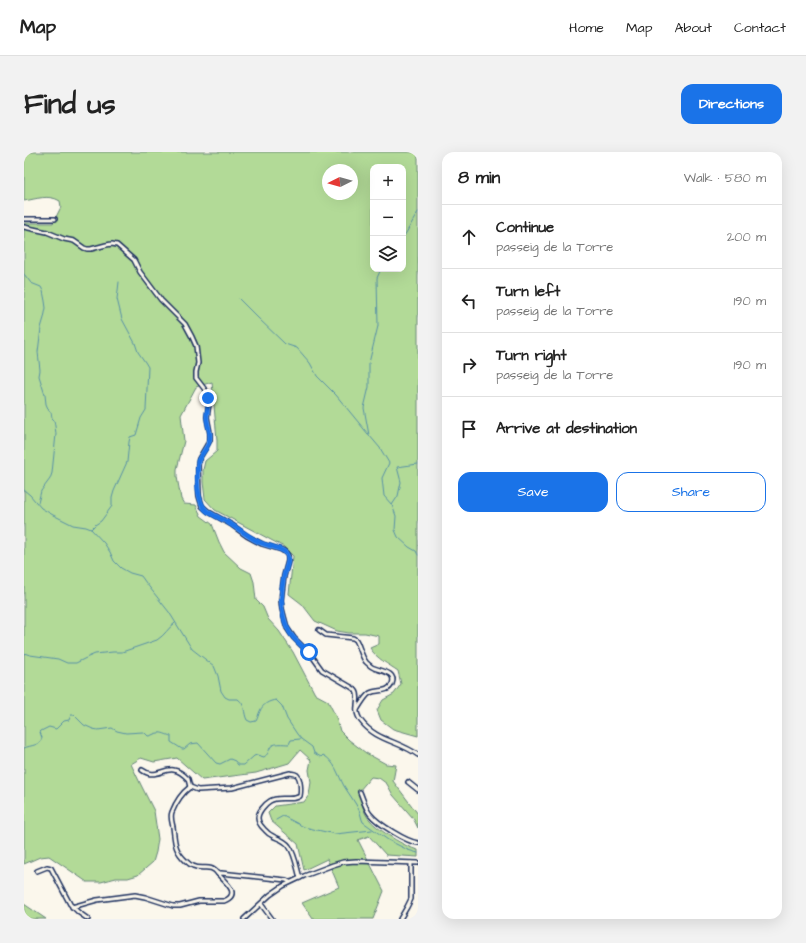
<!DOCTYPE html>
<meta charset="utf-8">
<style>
:root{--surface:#fff;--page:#f2f2f2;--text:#222;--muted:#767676;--line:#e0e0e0;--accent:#1a73e8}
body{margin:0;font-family:"Architects Daughter",sans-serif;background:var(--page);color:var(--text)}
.controls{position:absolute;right:12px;top:12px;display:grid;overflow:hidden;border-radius:8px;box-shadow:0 4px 16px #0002}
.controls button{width:36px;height:36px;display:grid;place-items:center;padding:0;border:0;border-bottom:1px solid var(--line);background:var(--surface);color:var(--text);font:20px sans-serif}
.compass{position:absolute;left:298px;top:12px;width:36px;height:36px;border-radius:50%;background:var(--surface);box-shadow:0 4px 16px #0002;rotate:265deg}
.stop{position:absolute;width:12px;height:12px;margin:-9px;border:3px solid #1a73e8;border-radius:50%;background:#fff}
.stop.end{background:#1a73e8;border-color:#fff;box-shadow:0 1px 4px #0008}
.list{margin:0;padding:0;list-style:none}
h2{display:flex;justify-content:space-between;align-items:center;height:52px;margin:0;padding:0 16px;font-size:17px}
h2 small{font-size:13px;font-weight:400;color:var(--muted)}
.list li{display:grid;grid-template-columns:26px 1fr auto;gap:12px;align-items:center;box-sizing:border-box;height:64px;padding:0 16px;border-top:1px solid var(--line)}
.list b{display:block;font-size:15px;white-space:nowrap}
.list p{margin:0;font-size:13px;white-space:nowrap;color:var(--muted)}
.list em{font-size:13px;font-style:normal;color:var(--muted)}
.actions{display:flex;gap:8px;padding:12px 16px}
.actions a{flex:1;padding:9px 0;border:1px solid var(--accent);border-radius:12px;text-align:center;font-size:14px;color:var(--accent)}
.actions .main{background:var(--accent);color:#fff}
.icon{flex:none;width:22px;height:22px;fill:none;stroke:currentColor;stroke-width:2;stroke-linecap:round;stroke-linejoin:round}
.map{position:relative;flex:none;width:394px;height:767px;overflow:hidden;border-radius:12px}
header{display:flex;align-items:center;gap:24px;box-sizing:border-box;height:56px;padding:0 20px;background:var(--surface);border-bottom:1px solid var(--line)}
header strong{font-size:19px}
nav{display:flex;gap:22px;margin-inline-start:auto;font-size:14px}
.intro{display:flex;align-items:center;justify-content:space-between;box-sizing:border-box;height:96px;padding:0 24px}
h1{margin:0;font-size:28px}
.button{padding:10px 18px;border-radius:12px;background:var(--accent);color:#fff;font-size:14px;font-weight:700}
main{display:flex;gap:24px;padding:0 24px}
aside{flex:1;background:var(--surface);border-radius:12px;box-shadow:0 4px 16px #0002}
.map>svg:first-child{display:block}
.green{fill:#b2da97;stroke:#66847a;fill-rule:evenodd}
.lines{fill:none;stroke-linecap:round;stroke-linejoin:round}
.stream{stroke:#5790a7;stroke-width:1}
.street-casing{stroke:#1b2f5e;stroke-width:6}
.street{stroke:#fbf7ec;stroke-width:3}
.route{stroke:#1a73e8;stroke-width:5}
</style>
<header>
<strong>Map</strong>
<nav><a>Home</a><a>Map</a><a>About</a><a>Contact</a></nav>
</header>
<div class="intro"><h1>Find us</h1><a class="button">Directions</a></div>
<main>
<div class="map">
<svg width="394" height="767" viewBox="0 0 394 767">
<rect width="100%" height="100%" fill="#fbf7ec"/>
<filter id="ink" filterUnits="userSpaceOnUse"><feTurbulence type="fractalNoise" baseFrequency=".025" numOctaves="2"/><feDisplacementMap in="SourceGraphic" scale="8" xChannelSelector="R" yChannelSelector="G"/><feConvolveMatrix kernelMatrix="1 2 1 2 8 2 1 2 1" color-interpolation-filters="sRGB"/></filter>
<g filter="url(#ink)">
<g class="green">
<path d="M0 0H394V584L369 577 357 568 353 558 359 548 370 542 377 532 374 519C364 512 353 507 346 496L355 492V484L341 481H325L313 479 291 469 278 452 265 442 269 404 260 395 191 358 181 347 179 330V318L181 309 193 299V288L188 230 172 235 157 263 160 289 153 317V325L157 347 160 352 172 353 177 364 188 372 195 390 200 400 217 416 227 421 230 430 232 448 239 455 244 467 255 479 269 500 291 542 304 549 312 565 316 579 325 588 342 601 362 612 372 613 369 629 394 662V676L389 666 369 643 363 632 355 626 347 625 335 639C337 648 339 661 346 668 354 678 381 695 394 698V705L362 703 345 684 334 688 360 739 349 767H289L278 751 315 735 303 707 280 718 274 692 247 669 244 661 251 654 280 650 285 643 287 630 285 618 287 608 276 598 265 611 232 621 178 628 153 606 130 610 117 606 107 612 117 633 130 659 134 687 132 700 129 710 114 723 104 726H92L77 730H63L25 704 16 705 0 712V71H29L37 55 36 49C25 42 12 47 0 49ZM349 15H379V117H349ZM304 18H328V42H304Z"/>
<polygon points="0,752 22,767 0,767"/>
</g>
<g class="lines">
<g class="stream">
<polyline points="379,85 382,81 394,60"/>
<polyline points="357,117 353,126 354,174 345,211 345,235 340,256 345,283 356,296 365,311 358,326 360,344 368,353 372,364 371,378 374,385 385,395 392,399 394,403"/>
<polyline points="0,122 7,131 17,135 19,139 21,149 22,156 20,166 17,176 14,200 16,218 15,224 21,243 22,252 25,259 27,260 28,266 30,268 31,274 32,282 28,321 26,327 17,339 14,351"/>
<polyline points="215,147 233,165 261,192 273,196 286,211 293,224 312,243 344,282"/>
<path d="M0 338 6 343 17 356 29 363 49 373 62 375 67 377 80 391 86 400 90 409 97 416 106 421 117 424 122 431 145 460 168 497 190 514 194 524 197 539 201 545 205 547H214C222 553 219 560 223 568L227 570 232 569C234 566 234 563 236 559 239 552 245 549 252 548L258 554 263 567 273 582 277 587 288 595 290 601 297 605 299 603C311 609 314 623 320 634 325 642 331 650 335 658 337 662 337 666 339 670L364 688 384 698 394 701"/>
<polyline points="368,353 374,344 377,330 373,315 394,312"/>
<polyline points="67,377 71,373 77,369 88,354 88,346 90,339 103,310 105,290 106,285 112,283 117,266 122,258 124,215 121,210 114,200 111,191 98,167 93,147 95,130"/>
<path d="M0 501 6 503 34 507 43 511H52L64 505 71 502 89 500H98L133 488C141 483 144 476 151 471"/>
<path d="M0 596C7 593 16 594 18 586L16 580 17 579 25 575 32 577 40 569 45 568 47 563H50L60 573 69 577 74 578 88 576 93 579 102 581 119 580 121 581 124 584C128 584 130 581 134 581 138 580 143 583 147 584V590L158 597H160L166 592 174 591 192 611 196 612 206 607 211 609 214 613H220L230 604 233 603 240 605C244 602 244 601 246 596 248 590 260 592 265 592L267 588 276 587"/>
<polyline points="252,668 259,664 280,675 311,682 348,678"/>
</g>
<defs>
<g id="street">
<polyline points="0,67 31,67"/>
<path d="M0 75 23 80 40 87 50 89 60 96 63 97H67L82 93 88 92 93 93 110 108 116 120 137 148 161 172 168 185 172 194 174 211 172 220V226L182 239 184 246 185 252 183 265 186 281V288L175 307 174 313 175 344 178 354 185 360 208 373 223 384 238 392 258 398 262 401 264 404V409L260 424 257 448 258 457 263 476 270 486 288 504 298 518 327 535C329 536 331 537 332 539 335 543 333 549 333 554 332 560 334 565 337 569 352 589 376 589 394 603"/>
<path d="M295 478 302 483 329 486 332 488C336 495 337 504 342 510 345 513 347 515 350 516 357 519 373 520 368 532 364 541 354 537 346 541 342 543 336 553 333 558"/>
<path d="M118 618C135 631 144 605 164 627L166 635"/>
<polyline points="384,630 394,638"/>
<path d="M166 635 174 638 208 636 266 621C268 622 270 621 273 623 277 627 277 639 276 644 268 650 255 643 246 649 241 652 234 660 234 666 234 670 237 674 240 677 242 679 244 682 247 683 253 687 260 687 265 694 271 702 273 716 276 726"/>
<path d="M166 635C158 641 152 650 148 660 146 665 148 670 149 675 151 690 150 698 162 709 164 711 166 713 169 714 179 719 186 711 194 722L197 721 262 728 266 730"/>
<path d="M336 640C339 647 341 656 346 662 354 672 383 690 394 691"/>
<polyline points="13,719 23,715 27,716 46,752 54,760 64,767"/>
<polyline points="237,752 248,767"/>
<path d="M48 755 73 748 111 743 121 745 149 754H156L175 749H200C218 742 201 730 194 722"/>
<polyline points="220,767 246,743 259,734 280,724 309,713 319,710 332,709 394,711"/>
<polyline points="376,767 383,755 387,747 387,711"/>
</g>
</defs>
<use href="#street" class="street-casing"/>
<use href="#street" class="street"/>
</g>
</g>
<g class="lines" filter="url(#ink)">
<path class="route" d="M184 246C185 254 182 261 183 268 184 276 188 282 185 290 183 297 177 302 174 309 173 322 172 350 183 359 190 364 199 367 206 372 217 378 226 386 237 391 244 394 258 396 262 401 267 408 261 417 260 424 256 443 256 464 266 481 270 488 278 494 285 500"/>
</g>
</svg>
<div class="controls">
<button>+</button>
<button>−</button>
<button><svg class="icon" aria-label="layers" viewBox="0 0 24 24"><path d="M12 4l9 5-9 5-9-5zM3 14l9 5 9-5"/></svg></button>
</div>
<svg class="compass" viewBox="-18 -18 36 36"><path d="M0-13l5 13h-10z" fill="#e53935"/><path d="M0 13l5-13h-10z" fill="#767676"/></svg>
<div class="stop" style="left:285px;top:500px"></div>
<div class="stop end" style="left:184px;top:246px"></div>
</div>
<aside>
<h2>8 min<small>Walk · 580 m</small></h2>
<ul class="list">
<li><svg class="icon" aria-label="ahead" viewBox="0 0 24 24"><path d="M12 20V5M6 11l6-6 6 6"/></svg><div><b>Continue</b><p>passeig de la Torre</p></div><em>200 m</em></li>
<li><svg class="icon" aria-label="left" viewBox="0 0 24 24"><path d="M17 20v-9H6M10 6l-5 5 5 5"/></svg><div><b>Turn left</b><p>passeig de la Torre</p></div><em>190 m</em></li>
<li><svg class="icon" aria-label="right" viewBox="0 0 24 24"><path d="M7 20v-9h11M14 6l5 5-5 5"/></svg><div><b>Turn right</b><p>passeig de la Torre</p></div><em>190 m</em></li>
<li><svg class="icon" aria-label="arrive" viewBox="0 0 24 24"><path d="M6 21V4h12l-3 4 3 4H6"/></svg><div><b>Arrive at destination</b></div></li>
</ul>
<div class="actions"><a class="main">Save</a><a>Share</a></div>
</aside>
</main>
